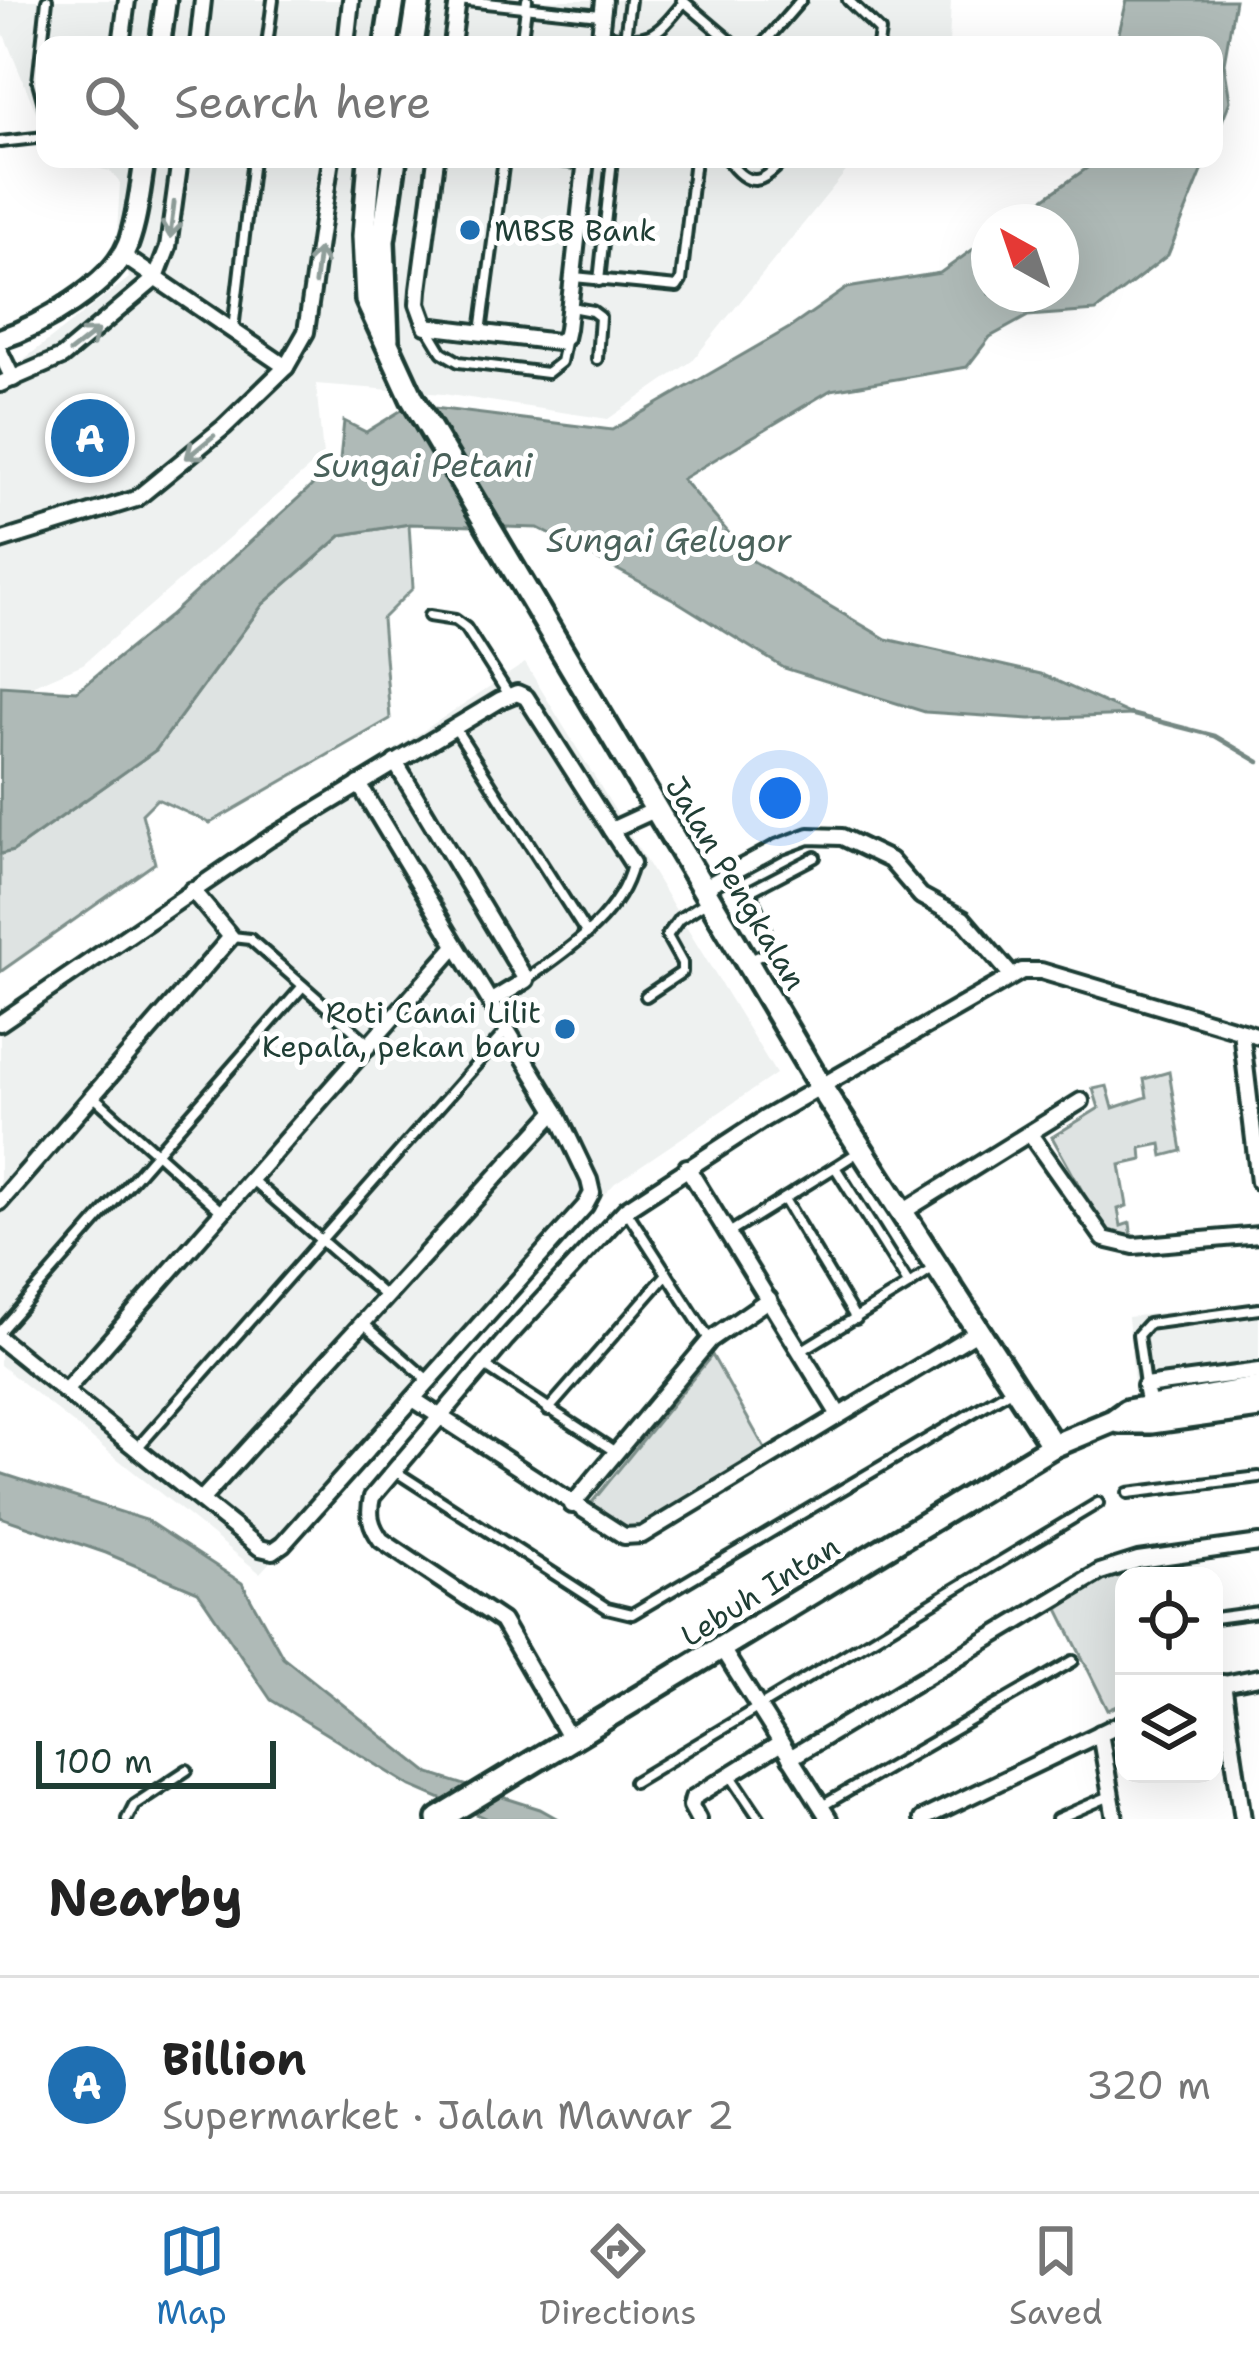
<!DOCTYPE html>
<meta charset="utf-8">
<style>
:root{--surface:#fff;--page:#f6f6f6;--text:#222;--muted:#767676;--line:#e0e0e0;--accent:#1f6fb2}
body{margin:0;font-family:"Shantell Sans",sans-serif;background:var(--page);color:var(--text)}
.controls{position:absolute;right:36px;bottom:36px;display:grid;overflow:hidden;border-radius:24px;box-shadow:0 12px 48px #0002}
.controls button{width:108px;height:108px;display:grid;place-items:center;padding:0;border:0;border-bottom:3px solid var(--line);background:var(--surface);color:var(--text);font:60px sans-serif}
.compass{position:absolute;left:971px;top:204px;width:108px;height:108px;border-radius:50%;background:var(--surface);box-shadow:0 12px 48px #0002;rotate:320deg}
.scale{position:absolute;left:36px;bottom:30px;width:240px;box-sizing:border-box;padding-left:12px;border:6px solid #1f3d34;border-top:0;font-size:33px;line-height:42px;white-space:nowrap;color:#1f3d34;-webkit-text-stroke:9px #fff;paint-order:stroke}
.you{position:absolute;left:780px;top:798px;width:42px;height:42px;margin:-30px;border:9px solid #fff;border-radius:50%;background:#1a73e8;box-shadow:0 0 0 18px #1a73e833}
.badge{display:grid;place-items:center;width:78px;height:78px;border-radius:50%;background:var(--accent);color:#fff;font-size:39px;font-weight:700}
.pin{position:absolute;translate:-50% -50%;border:6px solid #fff;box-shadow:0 3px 12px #0006}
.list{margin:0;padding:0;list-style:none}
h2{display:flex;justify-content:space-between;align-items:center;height:156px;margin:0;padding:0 48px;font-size:51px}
h2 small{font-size:39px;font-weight:400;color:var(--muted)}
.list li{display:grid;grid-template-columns:78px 1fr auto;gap:36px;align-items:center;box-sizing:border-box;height:216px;padding:0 48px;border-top:3px solid var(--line)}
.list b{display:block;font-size:45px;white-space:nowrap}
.list p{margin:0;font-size:39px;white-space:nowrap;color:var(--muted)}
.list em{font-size:39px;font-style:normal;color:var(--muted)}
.icon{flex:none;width:66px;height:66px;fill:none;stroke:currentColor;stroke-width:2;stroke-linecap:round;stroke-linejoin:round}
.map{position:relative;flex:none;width:1259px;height:1819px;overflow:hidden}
.search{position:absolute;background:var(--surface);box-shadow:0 12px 48px #0002;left:36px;right:36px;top:36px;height:132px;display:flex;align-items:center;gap:30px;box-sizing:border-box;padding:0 42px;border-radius:24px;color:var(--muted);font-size:45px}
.sheet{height:372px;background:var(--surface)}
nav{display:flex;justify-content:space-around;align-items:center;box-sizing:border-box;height:168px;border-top:3px solid var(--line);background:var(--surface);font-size:33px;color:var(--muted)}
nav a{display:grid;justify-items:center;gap:6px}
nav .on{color:var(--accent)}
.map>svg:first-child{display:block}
.built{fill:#eef1f0}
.green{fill:#dee3e2;stroke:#7e908b;stroke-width:3}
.water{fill:#afbab7;stroke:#758883;stroke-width:3}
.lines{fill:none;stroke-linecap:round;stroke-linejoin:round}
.stream{stroke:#758883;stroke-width:4.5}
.service-casing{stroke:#1f3d34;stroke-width:16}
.minor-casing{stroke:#1f3d34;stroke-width:22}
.tertiary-casing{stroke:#1f3d34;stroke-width:27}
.secondary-casing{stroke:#1f3d34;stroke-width:30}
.service{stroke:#fff;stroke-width:8}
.minor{stroke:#fff;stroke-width:14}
.tertiary{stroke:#fff;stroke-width:18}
.secondary{stroke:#fff;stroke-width:21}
.oneway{stroke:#8f9e9a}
.poi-dot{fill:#1f6fb2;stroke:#fff;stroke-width:4.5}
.labels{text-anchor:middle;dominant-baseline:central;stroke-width:10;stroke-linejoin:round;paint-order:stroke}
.poi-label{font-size:30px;fill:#1f3d34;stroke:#fff;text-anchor:start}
.street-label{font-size:30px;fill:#1f3d34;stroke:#fff}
.water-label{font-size:33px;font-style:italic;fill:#4a625b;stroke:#fff}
</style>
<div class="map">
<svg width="1259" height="1819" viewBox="0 0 1259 1819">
<rect width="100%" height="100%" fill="#fff"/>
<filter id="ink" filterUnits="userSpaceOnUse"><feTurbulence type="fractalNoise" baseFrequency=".00833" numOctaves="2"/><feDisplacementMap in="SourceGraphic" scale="24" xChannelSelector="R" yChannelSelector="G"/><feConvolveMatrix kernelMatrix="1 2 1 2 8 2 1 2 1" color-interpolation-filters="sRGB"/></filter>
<g filter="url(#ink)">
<g class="built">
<polygon points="0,0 951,0 949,45 45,45 45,134 0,25"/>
<polygon points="55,159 856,159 692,361 608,419 443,394 316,384 323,456 83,664 0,700 0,369 14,367 129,278 117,232 120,183 110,171"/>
<polygon points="525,663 776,1074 615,1183 260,1573 0,1365 0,1013"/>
<polygon points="1259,1301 1259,1378 1135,1393 1128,1317"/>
</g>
<g class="green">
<polygon points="409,524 413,588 382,619 390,719 210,823 157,799 142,814 155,863 0,972 0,854 13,851 156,750 263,604 342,535"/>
<polygon points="1169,1072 1182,1151 1163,1156 1161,1144 1141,1148 1142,1160 1120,1165 1127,1206 1118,1209 1121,1226 1130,1223 1132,1239 1120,1240 1104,1230 1052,1137 1099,1108 1093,1089 1107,1086 1113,1108 1147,1097 1144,1079"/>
<polygon points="712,1355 765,1449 645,1526 621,1528 589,1506"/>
<polygon points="1131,1574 1124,1576 1124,1703 1108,1710 1058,1609 1101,1580"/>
</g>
<g class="water">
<polygon points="1127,0 1235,0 1224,63 1230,101 1214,141 1214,45 1116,45"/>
<polygon points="1089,159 1207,159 1168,255 1096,311 1028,316 990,337 967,367 831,390 682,479 753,561 886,639 1041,674 1132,715 1030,719 925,712 784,668 673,599 538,528 409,524 342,535 263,604 156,750 13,851 0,854 1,686 77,691 168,617 340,460 344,421 366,432 410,405 612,430 791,327 847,288 940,273 989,238 989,294 1061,294 1061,222 1011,222 1087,168"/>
<polygon points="0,1473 146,1520 242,1583 283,1657 430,1774 540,1809 558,1819 488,1819 411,1786 271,1700 198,1592 106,1553 0,1517"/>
</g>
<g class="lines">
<polyline class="stream" points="1130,714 1215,736 1259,762"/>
<defs>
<g id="service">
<polyline points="458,0 600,15"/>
<polyline points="682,0 735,45"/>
<polyline points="848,0 880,31 878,45"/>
<path d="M602 34C649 43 654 39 684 2"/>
<polyline points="267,45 273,0"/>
<polyline points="521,45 527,0"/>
<polyline points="624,45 630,0"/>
<polyline points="762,45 801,0"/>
<polyline points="45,108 38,82 47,0"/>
<polyline points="0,142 45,137"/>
<polyline points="544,159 584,164"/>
<path d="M727 159C748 189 762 185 784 159"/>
<polyline points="574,277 677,287 681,281 695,159"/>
<polyline points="599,281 612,159"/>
<polyline points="571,307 592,311 600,317 597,359"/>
<polyline points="427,327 442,352 459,362 547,373 561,362 565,342"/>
<polyline points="233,330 253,159"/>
<polyline points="481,332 504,159"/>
<polyline points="429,616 455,620 466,628 509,695"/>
<polyline points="455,728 587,934"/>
<polyline points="232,937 250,939 369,1044"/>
<polyline points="748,961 766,953 771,944 750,891 815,857"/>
<path d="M527 979C569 949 619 917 632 865"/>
<polyline points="646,996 682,972 682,963 667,936 679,919 709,900"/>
<polyline points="93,1096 222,1212"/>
<polyline points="860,1151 835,1167 909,1285 935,1267"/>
<polyline points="252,1180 385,1296"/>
<polyline points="784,1199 856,1319"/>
<polyline points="626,1210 709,1339"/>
<polyline points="729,1233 835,1167"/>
<polyline points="363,1323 428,1380"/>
<polyline points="0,1331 303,986"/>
<polyline points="801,1351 909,1285"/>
<polyline points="483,1365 614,1451"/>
<polyline points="1145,1385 1138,1335 1148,1324 1259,1309"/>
<polyline points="548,1410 667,1274"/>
<polyline points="137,1448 506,1031"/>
<polyline points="395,1471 607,1608 632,1614 1014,1388"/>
<polyline points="1128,1493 1259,1477"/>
<polyline points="1214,1618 1259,1612"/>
<polyline points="731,1776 760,1819"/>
<polyline points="634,1782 1098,1503"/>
<polyline points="822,1806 1073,1661"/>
<polyline points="127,1819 134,1805 187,1770"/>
<polyline points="1057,1819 1110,1796"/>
</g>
<g id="minor">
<polyline points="121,45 127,0"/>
<polyline points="198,45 203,0"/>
<polyline points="346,45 351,0"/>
<polyline points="452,45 458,0"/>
<polyline points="599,45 604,0"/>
<polyline points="436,159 419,290 418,304 426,326 557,342 565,338 567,329 586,159"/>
<polyline points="122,255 286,367"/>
<polyline points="0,352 13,379"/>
<polyline points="0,384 62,357 156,278 168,247 180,159"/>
<polyline points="0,541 136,499 224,427 286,367 306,332 331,159"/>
<polyline points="395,762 526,980 490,1002"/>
<polyline points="611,830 657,809"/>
<polyline points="703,888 779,847 809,836 842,837 890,860 921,896 963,919 1011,975"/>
<polyline points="0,1023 269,839 500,700 517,693 526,697 632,863"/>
<polyline points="1241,1031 1259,1182"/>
<polyline points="1030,1134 1104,1239 1134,1246 1259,1235"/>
<polyline points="687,1167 839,1415"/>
<polyline points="0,1202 231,937 192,890"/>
<polyline points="901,1213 1081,1101"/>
<polyline points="0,1339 260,1548 273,1551 283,1544 585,1206 592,1193 589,1180 556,1111 359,784"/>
<polyline points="65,1391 456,946"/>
<polyline points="413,1399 624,1536 642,1535 977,1332"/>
<polyline points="1149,1406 1145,1386 1259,1371"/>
<polyline points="202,1499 556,1111"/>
<polyline points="572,1505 710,1340 769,1299"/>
<polyline points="722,1649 829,1819"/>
<polyline points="1223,1683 1243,1819"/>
<polyline points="1214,1686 1259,1677"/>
<polyline points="1100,1733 1115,1819"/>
<path d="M571 1741 502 1621 381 1540C370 1525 368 1514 372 1497L506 1339 626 1209 764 1119 1022 971H1041L1259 1036"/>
<polyline points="790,1758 1100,1572 1138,1560 1259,1543"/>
<polyline points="698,1819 691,1806 693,1798 781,1743"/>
<polyline points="922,1819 1124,1722"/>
</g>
<g id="tertiary">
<polyline points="160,45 166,0"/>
<path d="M0 339C40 326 112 285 128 244 138 217 140 187 145 159"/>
</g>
<g id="secondary">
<polyline points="386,45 393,0"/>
<polyline points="412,45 419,0"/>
<polyline points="370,159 364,236 367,300 412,398 821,1087 1053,1446"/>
<polyline points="387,339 383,241 395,159"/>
<polyline points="1120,1422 1151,1422 1259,1407"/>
<polyline points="439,1819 1053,1446 1113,1421 1127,1411 1259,1388"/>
</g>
</defs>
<use href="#service" class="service-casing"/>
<use href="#minor" class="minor-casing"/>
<use href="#tertiary" class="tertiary-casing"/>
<use href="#secondary" class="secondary-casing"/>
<use href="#service" class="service"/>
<use href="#minor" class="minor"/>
<use href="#tertiary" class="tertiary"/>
<use href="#secondary" class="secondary"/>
</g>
<defs><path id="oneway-shaft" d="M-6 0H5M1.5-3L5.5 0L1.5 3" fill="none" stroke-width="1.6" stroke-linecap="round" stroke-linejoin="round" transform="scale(3)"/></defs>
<g class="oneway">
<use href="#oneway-shaft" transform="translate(172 220) rotate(97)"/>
<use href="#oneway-shaft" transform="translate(317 266) rotate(-83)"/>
<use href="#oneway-shaft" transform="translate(84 341) rotate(-38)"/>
<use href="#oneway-shaft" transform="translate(200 447) rotate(141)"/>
</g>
</g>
<g class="poi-dot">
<circle cx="470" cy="230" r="12"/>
<circle cx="565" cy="1029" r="12"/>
</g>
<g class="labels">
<g class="poi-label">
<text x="494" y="230">MBSB Bank</text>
<text x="541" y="1012" text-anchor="end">Roti Canai Lilit<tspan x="541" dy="34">Kepala, pekan baru</tspan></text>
</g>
<g class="street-label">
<text transform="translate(736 883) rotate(59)">Jalan Pengkalan</text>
<text transform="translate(760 1591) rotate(-32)">Lebuh Intan</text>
</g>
<g class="water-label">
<text x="423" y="465">Sungai Petani</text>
<text x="669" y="540">Sungai Gelugor</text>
</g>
</g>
</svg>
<div class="controls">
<button><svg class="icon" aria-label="locate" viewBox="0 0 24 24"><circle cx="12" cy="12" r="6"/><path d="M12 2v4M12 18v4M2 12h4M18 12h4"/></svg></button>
<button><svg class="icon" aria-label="layers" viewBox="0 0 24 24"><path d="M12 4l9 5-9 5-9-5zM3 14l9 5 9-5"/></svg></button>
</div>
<svg class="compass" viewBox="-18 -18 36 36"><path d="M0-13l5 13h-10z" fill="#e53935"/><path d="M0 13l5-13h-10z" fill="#767676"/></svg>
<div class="scale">100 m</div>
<div class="you"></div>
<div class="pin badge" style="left:90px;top:438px">A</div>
<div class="search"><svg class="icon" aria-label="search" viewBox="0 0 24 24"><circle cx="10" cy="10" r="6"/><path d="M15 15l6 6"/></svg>Search here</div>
</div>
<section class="sheet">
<h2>Nearby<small></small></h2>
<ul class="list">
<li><span class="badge">A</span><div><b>Billion</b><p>Supermarket · Jalan Mawar 2</p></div><em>320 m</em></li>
</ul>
</section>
<nav>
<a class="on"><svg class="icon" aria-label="map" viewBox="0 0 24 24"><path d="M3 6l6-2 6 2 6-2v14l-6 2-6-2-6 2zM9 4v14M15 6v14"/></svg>Map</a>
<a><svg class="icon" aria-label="directions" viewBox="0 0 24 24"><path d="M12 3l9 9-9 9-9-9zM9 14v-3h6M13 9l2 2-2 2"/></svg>Directions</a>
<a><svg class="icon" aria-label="saved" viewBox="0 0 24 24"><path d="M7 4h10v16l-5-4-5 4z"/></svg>Saved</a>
</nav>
